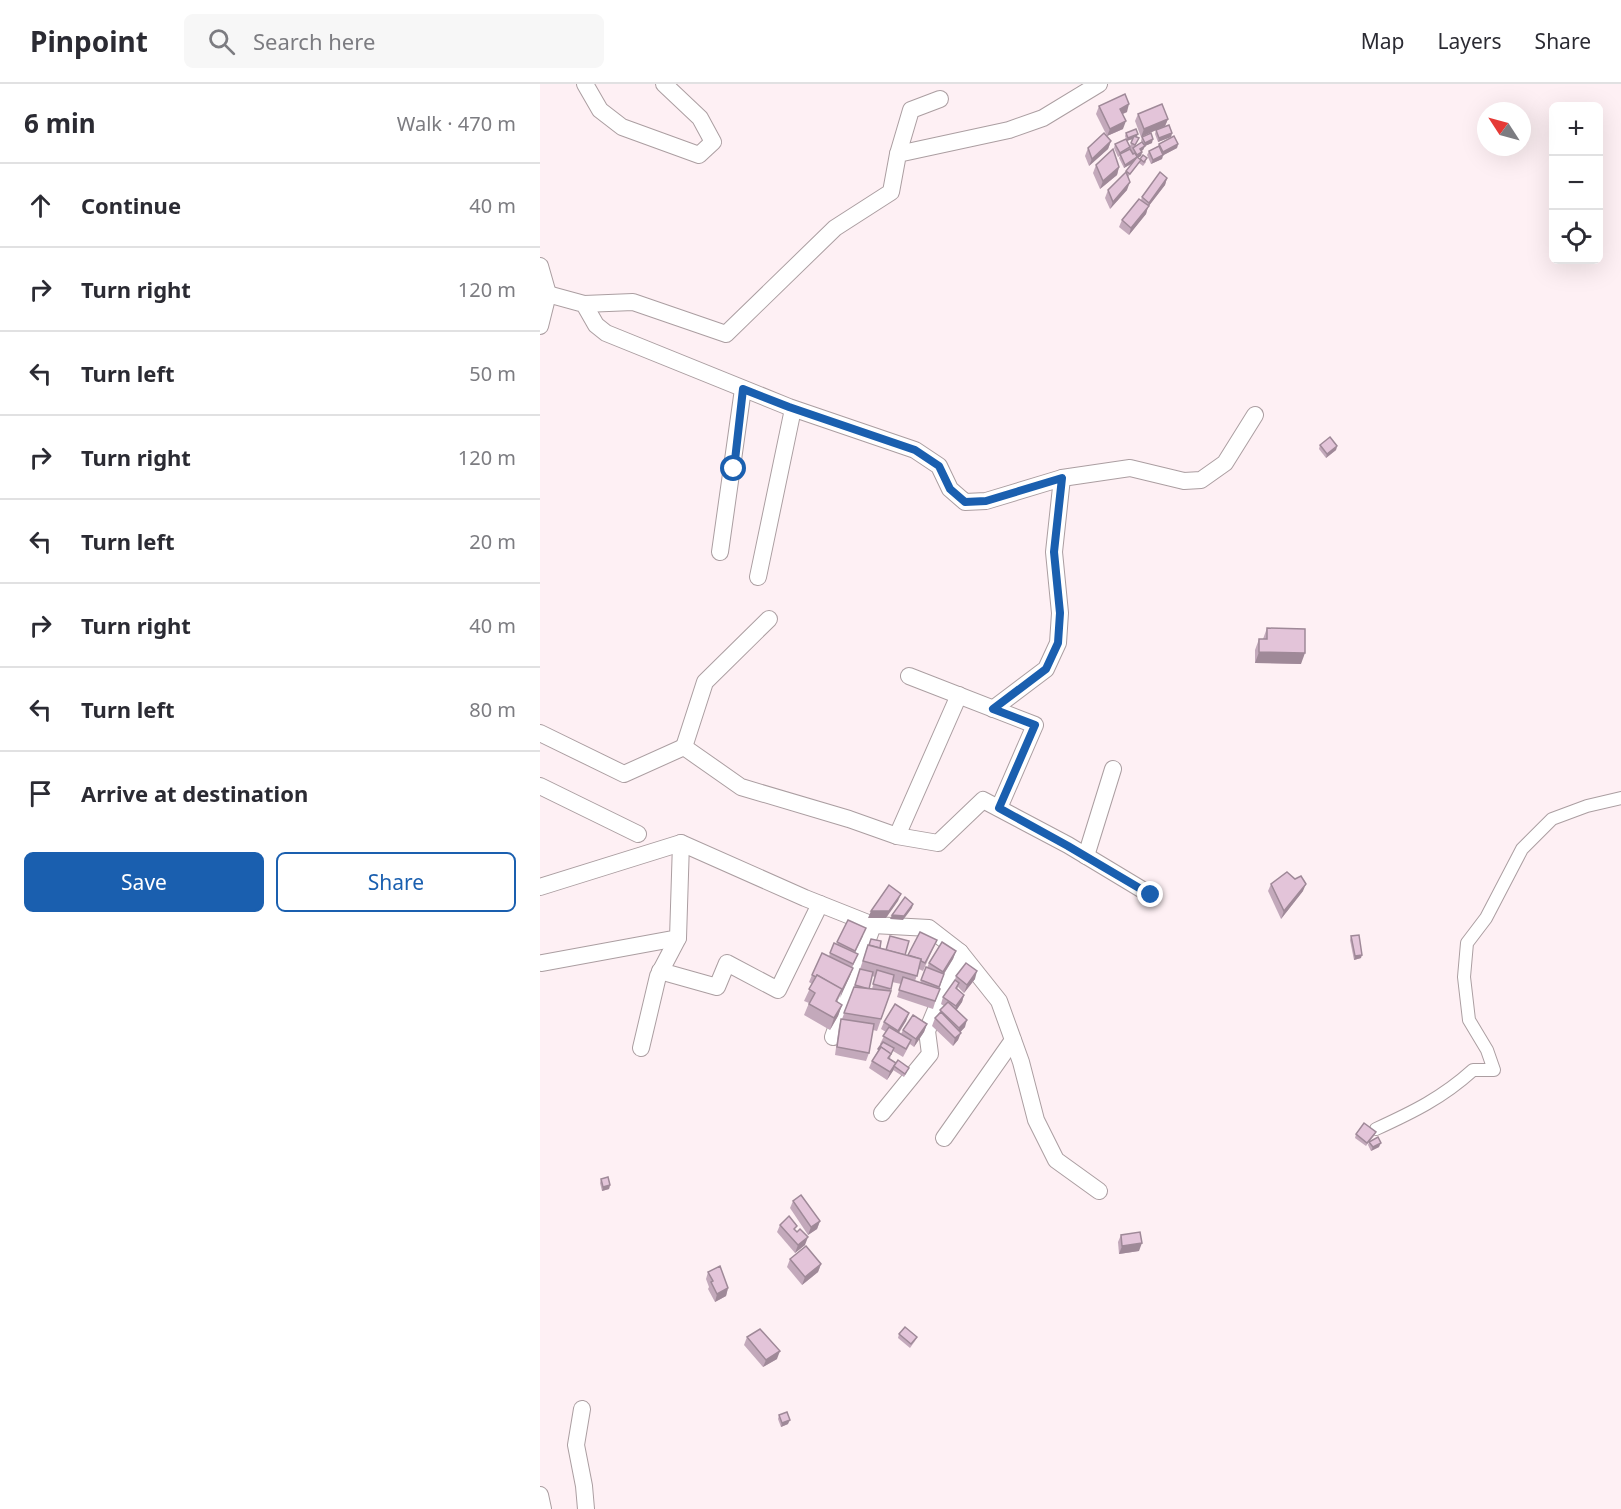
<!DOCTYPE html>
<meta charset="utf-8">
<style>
:root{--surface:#fff;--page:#f7f7f7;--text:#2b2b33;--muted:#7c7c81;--line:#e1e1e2;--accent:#1a5faf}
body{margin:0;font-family:"Noto Sans",sans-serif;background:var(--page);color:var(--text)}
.controls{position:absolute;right:18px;top:18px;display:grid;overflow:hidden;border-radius:9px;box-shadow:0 6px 24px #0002}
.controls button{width:54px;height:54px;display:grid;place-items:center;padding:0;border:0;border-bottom:2px solid var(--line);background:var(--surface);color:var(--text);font:30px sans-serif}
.compass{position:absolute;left:937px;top:18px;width:54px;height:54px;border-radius:50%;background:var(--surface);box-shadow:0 6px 24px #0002;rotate:306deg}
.stop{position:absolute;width:18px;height:18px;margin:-14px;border:4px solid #1a5faf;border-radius:50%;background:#fff}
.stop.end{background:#1a5faf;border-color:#fff;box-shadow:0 2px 6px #0008}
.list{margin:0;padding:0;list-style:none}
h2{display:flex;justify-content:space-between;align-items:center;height:78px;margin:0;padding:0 24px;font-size:26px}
h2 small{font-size:20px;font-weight:400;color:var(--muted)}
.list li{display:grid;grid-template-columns:39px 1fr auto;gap:18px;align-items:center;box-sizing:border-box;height:84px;padding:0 24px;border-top:2px solid var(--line)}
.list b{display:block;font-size:22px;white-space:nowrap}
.list em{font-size:20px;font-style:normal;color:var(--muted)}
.actions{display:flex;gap:12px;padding:18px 24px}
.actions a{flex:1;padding:14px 0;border:2px solid var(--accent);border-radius:9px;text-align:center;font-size:21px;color:var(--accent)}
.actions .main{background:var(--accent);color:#fff}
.icon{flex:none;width:33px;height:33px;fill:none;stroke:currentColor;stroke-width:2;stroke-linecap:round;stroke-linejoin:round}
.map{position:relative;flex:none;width:1081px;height:1425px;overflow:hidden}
header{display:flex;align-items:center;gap:36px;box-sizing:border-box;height:84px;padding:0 30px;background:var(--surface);border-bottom:2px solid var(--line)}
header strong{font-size:28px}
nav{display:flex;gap:33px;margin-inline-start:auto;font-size:21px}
.search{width:420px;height:54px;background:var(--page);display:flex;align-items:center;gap:15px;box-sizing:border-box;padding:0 21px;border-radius:9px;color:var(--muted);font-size:22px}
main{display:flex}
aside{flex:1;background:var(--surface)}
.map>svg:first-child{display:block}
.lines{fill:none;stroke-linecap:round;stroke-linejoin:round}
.pedestrian-casing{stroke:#ab9ea1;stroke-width:14}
.minor-casing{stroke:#ab9ea1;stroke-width:18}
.pedestrian{stroke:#fff;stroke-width:12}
.minor{stroke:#fff;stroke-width:16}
.wall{fill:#c3a9bb;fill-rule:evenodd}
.shaded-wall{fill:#9f8998}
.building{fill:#e3c4d9;stroke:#9f8998;stroke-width:1.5}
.route{stroke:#1a5faf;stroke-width:8}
</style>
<header>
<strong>Pinpoint</strong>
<div class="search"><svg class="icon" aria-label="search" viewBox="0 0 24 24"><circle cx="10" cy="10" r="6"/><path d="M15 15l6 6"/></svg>Search here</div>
<nav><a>Map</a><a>Layers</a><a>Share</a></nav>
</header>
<main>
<aside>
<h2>6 min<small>Walk · 470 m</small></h2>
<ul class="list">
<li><svg class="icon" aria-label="ahead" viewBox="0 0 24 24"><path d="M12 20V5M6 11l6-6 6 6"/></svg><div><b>Continue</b></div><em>40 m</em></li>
<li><svg class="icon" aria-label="right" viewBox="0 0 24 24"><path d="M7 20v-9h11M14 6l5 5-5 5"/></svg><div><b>Turn right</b></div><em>120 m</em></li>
<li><svg class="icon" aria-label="left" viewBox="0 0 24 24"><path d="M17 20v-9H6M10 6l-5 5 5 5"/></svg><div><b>Turn left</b></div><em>50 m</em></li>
<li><svg class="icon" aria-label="right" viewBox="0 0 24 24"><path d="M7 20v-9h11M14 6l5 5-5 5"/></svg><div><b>Turn right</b></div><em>120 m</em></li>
<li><svg class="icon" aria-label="left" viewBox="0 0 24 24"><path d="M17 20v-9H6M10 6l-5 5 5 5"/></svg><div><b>Turn left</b></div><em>20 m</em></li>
<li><svg class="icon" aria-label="right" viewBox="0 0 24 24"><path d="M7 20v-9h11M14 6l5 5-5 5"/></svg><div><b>Turn right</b></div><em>40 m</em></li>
<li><svg class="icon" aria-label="left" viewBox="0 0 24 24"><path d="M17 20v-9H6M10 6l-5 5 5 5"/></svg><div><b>Turn left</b></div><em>80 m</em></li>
<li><svg class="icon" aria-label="arrive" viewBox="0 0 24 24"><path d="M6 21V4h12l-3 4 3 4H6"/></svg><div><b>Arrive at destination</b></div></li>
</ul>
<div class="actions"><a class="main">Save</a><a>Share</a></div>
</aside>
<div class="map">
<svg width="1081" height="1425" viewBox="0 0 1081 1425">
<rect width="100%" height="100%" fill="#fef0f4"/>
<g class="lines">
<defs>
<path id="pedestrian" d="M836 1045C873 1028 902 1014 933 986H954L947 966 929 936 924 893 927 859 946 834 982 765 1012 735 1047 722 1081 714"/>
<g id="minor">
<polyline points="45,0 60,26 82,43 159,71 173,58 160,34 124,0"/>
<polyline points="358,70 371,26 400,15"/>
<polyline points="0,182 8,210 0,242"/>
<polyline points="0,208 44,220 56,241 66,249 249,323 375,366 399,382 410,405 425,418 446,417 522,394 590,384 644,397 661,396 685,379 715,331"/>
<polyline points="44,220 93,218 186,250 295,144 351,108 358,70 469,46 503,34 559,0"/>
<polyline points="180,468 203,305"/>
<polyline points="218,493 253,325"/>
<polyline points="369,592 495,641 459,724"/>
<polyline points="453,625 506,585 518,559 520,529 514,468 522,394"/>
<polyline points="0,649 84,690 144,663 201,703 309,735 357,752 398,759 443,716 528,761 611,811"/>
<polyline points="144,663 165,598 229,535"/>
<polyline points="0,702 98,750"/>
<polyline points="357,752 419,611"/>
<polyline points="546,772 573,685"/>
<polyline points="0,803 141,759 265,814 333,841 389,844 420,868 459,917 481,978 496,1036 516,1076 559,1107"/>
<polyline points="2,879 138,854 141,759"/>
<polyline points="120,887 177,903 187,879 238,906 280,820"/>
<polyline points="293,953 333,841"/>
<polyline points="101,964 118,892 138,854"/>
<polyline points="342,1029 390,970 387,947 420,868"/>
<polyline points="404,1054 473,956"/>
<polyline points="42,1325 36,1361 44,1402 46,1425"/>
<polyline points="0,1411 3,1425"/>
</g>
</defs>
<use href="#pedestrian" class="pedestrian-casing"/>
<use href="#minor" class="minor-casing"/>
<use href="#pedestrian" class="pedestrian"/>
<use href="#minor" class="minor"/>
</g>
<g class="wall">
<polygon points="559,22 587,28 583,30 583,45 567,52 556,30"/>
<polygon points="598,30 628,35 625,42 632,49 631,53 618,58 615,50 616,46 601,53 595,37"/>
<path d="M586 49 599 54 595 62 602 58 601 57 602 53 612 59 605 62 603 66 601 67 602 68 601 72 597 74 600 76 603 71 606 78 603 82 599 79 588 93 587 106 570 125 565 114 568 106 586 88 593 79 584 84 579 74 580 72 578 73 574 64 575 60 586 55 585 52ZM593 55 590 62 587 57Z"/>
<polygon points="571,57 568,65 549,82 545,72 548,64"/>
<polygon points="619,60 638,60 637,64 623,71 622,75 611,80 607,71 609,67 618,62"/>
<polygon points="556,81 579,83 577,91 560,105 553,89"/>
<polygon points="627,94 625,101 608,123 606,130 589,151 579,143 582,136 601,116 602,113"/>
<polygon points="780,361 797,362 796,366 786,374 779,365"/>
<polygon points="727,544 761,580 715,579 715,566 719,555 723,555"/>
<polygon points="755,795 763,807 741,835 728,807 731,800"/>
<polygon points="308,836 323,852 315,869 318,870 312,884 310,892 297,918 302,921 298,932 290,946 264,931 269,919 264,917 272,900 269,898 272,891 289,872 294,859 297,860"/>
<path d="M350 852 365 871H368L397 856 383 887 379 885 375 897 380 899 386 883 387 884 389 879 416 867 413 875 404 890 393 925 357 913 361 900 352 898 350 906 351 907 337 947 333 946 329 969 326 977 295 971 299 942 301 935H302L314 903 328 861 346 865ZM332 892 335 893 332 905 329 904Z"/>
<polygon points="811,852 821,874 814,876 810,856"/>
<polygon points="416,892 435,895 424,909 418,903 417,905 424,911 422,918 416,926 425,943 420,948 418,956 413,962 392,942 395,934 404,922 401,920 403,913 414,899"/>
<polygon points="369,929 366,937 359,949 361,950 363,946 387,940 384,948 374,963 370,960 363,973 353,967 351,970 350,975 367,988 364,993 353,986 347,996 329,984 332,977 341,961 340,960 346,948 341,945 344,938"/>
<polygon points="836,1048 834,1052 830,1057 839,1063 831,1067 828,1061 829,1058 826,1062 815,1054 816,1050"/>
<polygon points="61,1095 70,1101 69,1105 62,1107 60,1099"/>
<polygon points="253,1117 280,1137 277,1145 268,1151 250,1124"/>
<polygon points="240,1141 255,1147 265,1161 255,1169 237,1148"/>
<polygon points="581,1151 599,1167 579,1170 578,1158"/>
<polygon points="250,1175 281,1180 278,1188 262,1201 247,1183"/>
<polygon points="168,1188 188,1204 186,1212 175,1218 168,1205 169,1203 166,1195"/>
<polygon points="359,1250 377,1253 375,1257 370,1264 358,1254"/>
<polygon points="207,1253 237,1275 223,1283 204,1261"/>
<polygon points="239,1331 248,1340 241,1343 238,1335"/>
</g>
<g class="shaded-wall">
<polygon points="589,20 587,28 577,32 580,25"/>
<polygon points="628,35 625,42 601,53 604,45"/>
<polygon points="586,37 583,45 567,52 570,45"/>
<polygon points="632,49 631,53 618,58 619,54"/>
<polygon points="598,50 596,54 586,57 588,54"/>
<polygon points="613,55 612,59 605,62 603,66 599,68 600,65 603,63 605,59"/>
<polygon points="571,57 568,65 549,82 552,75"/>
<polygon points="638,60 637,64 622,72 623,68"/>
<polygon points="602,68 601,72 596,75 596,77 584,84 585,81"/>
<polygon points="623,71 622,75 611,80 613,76"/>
<polygon points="579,83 577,91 560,105 563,97"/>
<polygon points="627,94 625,101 608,123 606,130 589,151 591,144 606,125 609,119"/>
<polygon points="590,98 587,106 570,125 573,118"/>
<polygon points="797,362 796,366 786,374 787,370"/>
<polygon points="719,568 765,569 761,580 715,579"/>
<polygon points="766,800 763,807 741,835 744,827"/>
<polygon points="361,810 358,817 346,834 328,834 331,827"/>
<polygon points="373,820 372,824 363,836 350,835 352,831"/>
<polygon points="416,867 413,875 400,896 403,888"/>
<polygon points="822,871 821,874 814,876 815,872"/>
<polygon points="313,884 310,892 300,914 302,906"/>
<polygon points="437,887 435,895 424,909 427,901"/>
<polygon points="424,911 422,918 414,930 416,922"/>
<polygon points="302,921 298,932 290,946 294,934"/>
<polygon points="369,929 366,937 355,954 358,947"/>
<polygon points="427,936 425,943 417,952 419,944"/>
<polygon points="387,940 384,948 374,963 376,955"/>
<polygon points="421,949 418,956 413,962 415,954"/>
<polygon points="356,979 353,987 347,996 350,988"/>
<polygon points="841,1059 839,1063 831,1067 833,1063"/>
<polygon points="70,1101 69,1105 62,1107 63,1103"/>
<polygon points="280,1137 277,1145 268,1151 271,1143"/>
<polygon points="268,1153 265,1161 255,1169 258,1161"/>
<polygon points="602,1159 599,1167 579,1170 582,1162"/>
<polygon points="281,1180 278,1188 262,1201 265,1193"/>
<polygon points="188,1204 186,1212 175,1218 177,1210"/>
<polygon points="240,1267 237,1275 223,1283 226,1276"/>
<polygon points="250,1336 248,1340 241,1343 242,1339"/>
</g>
<g class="building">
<polygon points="585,10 589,20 580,25 586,37 570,45 559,22"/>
<polygon points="622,20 628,35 604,45 598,30"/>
<polygon points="629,41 632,49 619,54 616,46"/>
<polygon points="596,45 598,50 588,54 586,49"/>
<polygon points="564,49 571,57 552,75 548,64"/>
<polygon points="611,49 613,55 605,59 602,53"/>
<polygon points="594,52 599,54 595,61 591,59"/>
<polygon points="634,52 638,60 623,68 619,60"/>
<polygon points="586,55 590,63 580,69 575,60"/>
<polygon points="602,58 605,62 600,65 602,68 597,71 593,64"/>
<polygon points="619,62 623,71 613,76 609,67"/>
<polygon points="573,65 579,83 563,97 556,81"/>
<polygon points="590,65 593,70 595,69 597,73 585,81 580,70"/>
<polygon points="603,71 607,74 604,78 600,75"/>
<polygon points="597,73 601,76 590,90 586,87"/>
<polygon points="586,88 590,98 573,118 568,106"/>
<polygon points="620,88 627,94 609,119 602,113"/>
<polygon points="599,115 609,122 591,144 582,136"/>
<polygon points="790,353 797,362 787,370 780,361"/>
<polygon points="727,544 765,545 765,569 719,568 719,555 727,555"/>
<polygon points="747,788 755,795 761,792 766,800 744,827 731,800"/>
<polygon points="349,801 361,810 349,827 331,827"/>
<polygon points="365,813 373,820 364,832 352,831"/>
<polygon points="308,836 326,844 315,867 297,858"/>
<polygon points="380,848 397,856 385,879 381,877 381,875 368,871"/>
<polygon points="819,851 822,871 815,872 811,852"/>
<polygon points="350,852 369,857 365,871 346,866"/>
<polygon points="331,855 341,857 340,864 329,861"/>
<polygon points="402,858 416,867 403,888 389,879"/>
<polygon points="294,859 318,870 313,880 290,869"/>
<polygon points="328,861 381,875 377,892 323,877"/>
<polygon points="282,869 313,884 302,906 277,891 276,893 272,891"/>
<polygon points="426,879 437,887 427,901 416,892"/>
<polygon points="386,883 404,890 399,903 381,896"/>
<polygon points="320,885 333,888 329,905 315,901"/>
<polygon points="337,886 354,891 351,905 333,900"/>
<polygon points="277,891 302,905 296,917 302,921 294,934 269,920 275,909 269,905"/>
<polygon points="363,893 400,905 395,917 359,906"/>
<polygon points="415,896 419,899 416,904 424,911 416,922 403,913"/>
<polygon points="314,903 351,907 341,935 304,929"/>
<polygon points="408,918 427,936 419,944 400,926"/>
<polygon points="355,920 369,929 358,947 344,938"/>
<polygon points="401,928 421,949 415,954 395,934"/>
<polygon points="373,931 387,940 376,955 363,946"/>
<polygon points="301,935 334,940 329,969 297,963"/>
<polygon points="349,943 371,956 366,965 343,952"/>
<polygon points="343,958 354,964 351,970 341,963 339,966 338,965"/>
<polygon points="341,963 351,970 348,974 356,979 350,988 332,977"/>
<polygon points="358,976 369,984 365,990 354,982"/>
<polygon points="824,1039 836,1048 827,1059 816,1050"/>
<polygon points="838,1053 841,1059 833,1063 829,1058"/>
<polygon points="68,1093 70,1101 63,1103 61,1095"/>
<polygon points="261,1111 280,1137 271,1143 253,1117"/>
<polygon points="249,1132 257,1142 254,1145 257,1148 260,1145 268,1153 258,1161 240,1141"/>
<polygon points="600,1148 602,1159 582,1162 581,1151"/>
<polygon points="266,1162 281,1180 265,1193 250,1175"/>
<polygon points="180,1182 188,1204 177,1210 171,1198 173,1197 168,1188"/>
<polygon points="365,1243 377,1253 371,1260 359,1250"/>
<polygon points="220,1245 240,1267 226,1276 207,1253"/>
<polygon points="247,1328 250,1336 242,1339 239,1331"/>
</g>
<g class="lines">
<polyline class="route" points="194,385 203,305 249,323 375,366 399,382 410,405 425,418 446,417 522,394 514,468 520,529 518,559 506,585 453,625 495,641 459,724 528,762 611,811"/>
</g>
</svg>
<div class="controls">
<button>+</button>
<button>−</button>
<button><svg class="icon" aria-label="locate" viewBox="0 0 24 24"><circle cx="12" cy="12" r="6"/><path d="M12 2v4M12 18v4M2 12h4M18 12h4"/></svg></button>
</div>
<svg class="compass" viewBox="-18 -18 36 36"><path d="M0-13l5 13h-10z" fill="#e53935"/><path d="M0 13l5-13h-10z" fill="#7c7c81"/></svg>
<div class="stop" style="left:194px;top:385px"></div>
<div class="stop end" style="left:611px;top:811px"></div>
</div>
</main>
